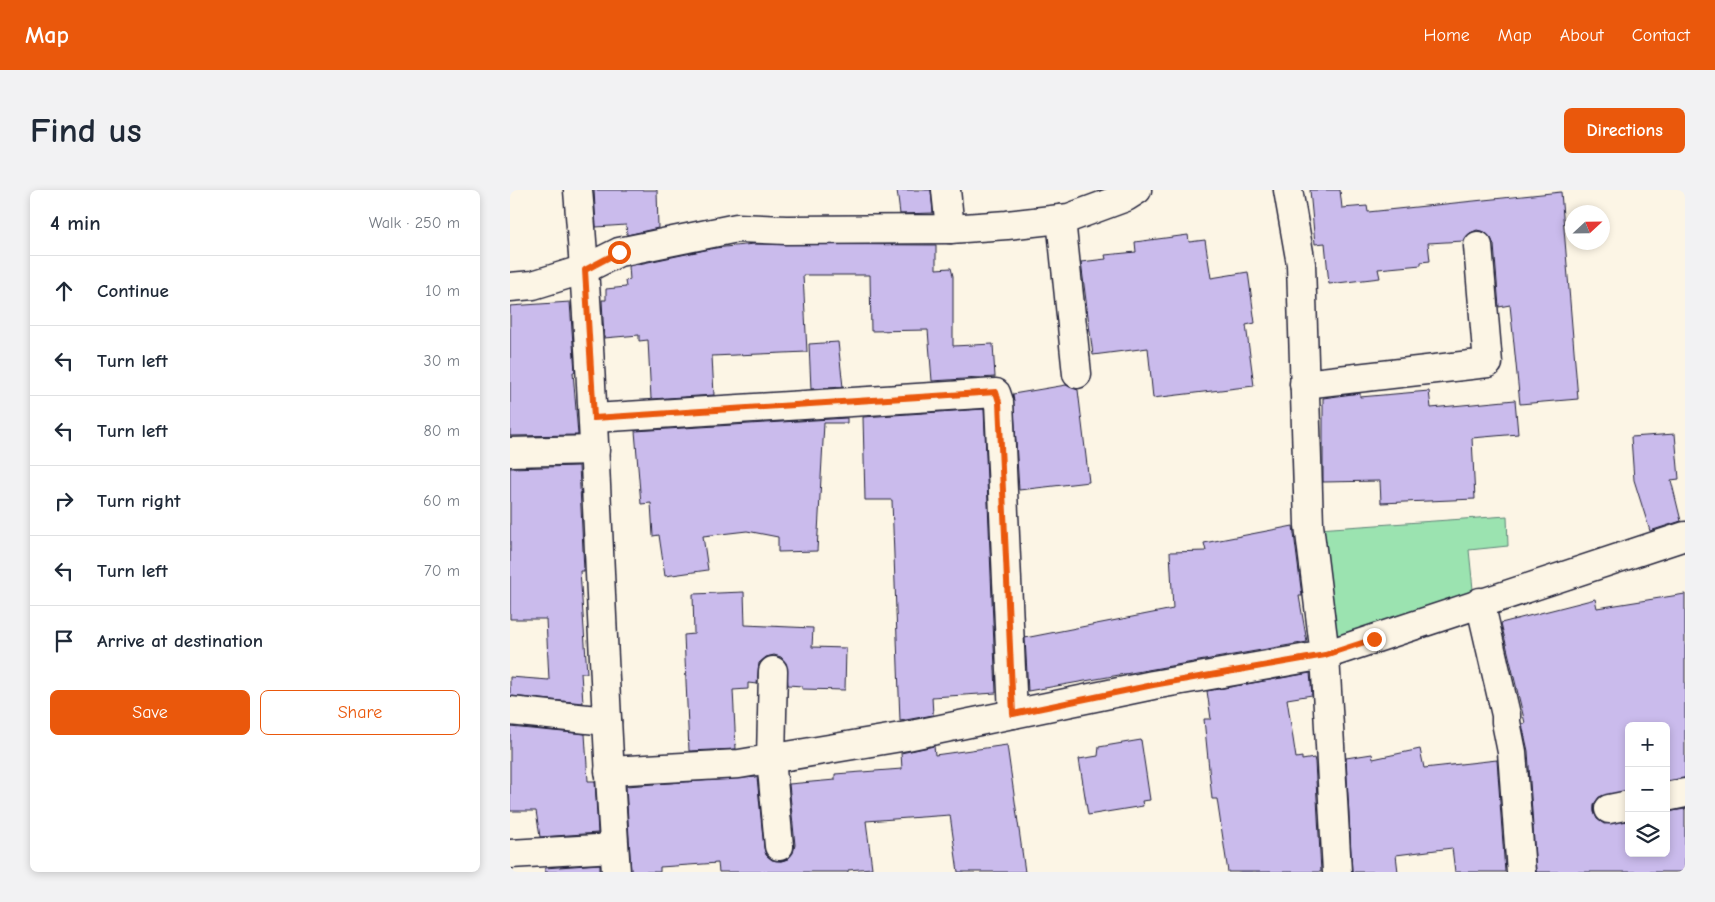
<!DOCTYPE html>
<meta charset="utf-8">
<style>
:root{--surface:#fff;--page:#f2f2f3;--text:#1f2937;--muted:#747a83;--line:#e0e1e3;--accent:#ea580c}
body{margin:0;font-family:"Comic Neue",sans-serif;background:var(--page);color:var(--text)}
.controls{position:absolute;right:15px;bottom:15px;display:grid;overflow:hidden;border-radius:8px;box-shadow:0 2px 8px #0003}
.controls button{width:45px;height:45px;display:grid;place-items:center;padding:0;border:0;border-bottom:1px solid var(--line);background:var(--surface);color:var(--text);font:25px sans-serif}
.compass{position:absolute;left:1055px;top:15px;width:45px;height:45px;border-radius:50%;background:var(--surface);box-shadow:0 2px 8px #0003;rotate:68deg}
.stop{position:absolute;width:15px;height:15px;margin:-11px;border:4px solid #ea580c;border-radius:50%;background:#fff}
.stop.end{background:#ea580c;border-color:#fff;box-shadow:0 1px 5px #0008}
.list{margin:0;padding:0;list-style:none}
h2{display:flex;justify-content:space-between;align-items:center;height:65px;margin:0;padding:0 20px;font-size:21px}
h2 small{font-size:16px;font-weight:400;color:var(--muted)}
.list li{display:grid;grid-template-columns:32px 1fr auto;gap:15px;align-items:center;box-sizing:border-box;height:70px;padding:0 20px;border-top:1px solid var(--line)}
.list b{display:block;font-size:19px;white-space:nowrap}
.list em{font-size:16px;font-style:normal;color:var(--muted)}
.actions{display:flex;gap:10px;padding:15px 20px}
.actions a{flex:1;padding:11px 0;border:1px solid var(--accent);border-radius:8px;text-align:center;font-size:18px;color:var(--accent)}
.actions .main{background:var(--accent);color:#fff}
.icon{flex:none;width:28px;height:28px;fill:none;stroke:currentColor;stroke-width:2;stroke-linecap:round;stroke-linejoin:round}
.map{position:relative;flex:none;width:1175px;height:682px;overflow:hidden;border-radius:8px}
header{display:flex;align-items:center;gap:30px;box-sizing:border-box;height:70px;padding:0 25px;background:var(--accent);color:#fff}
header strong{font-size:24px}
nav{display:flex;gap:28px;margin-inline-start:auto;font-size:18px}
.intro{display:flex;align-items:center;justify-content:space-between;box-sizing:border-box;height:120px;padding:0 30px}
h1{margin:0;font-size:35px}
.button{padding:12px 22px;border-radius:8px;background:var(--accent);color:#fff;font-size:18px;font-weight:700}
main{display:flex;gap:30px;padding:0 30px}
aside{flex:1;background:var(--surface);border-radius:8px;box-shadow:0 2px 8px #0003}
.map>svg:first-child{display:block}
.green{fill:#9be3b0;stroke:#5e8276}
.building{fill:#cabbec;stroke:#22223b}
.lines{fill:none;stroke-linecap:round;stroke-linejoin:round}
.minor-casing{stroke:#22223b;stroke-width:31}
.minor{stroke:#fcf5e5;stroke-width:28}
.route{stroke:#ea580c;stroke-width:6}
</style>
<header>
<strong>Map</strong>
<nav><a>Home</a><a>Map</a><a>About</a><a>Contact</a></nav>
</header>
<div class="intro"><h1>Find us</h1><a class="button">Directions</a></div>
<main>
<aside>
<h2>4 min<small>Walk · 250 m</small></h2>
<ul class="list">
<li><svg class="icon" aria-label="ahead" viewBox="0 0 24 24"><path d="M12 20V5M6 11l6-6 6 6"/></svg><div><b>Continue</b></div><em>10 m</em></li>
<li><svg class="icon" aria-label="left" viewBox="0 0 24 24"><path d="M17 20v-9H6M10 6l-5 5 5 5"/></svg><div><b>Turn left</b></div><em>30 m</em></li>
<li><svg class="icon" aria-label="left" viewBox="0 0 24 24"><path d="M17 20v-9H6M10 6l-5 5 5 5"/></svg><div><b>Turn left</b></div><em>80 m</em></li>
<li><svg class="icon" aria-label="right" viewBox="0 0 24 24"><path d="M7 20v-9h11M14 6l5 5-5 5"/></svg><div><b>Turn right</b></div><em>60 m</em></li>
<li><svg class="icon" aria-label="left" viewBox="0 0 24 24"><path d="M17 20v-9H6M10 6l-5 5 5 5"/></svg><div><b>Turn left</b></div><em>70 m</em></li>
<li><svg class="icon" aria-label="arrive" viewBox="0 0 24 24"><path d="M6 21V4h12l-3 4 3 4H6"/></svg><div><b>Arrive at destination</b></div></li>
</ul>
<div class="actions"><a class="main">Save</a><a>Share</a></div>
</aside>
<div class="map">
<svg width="1175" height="682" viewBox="0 0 1175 682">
<rect width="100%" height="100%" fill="#fcf5e5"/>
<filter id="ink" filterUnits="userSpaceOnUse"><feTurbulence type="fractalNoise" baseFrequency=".02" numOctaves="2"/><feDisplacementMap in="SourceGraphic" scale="10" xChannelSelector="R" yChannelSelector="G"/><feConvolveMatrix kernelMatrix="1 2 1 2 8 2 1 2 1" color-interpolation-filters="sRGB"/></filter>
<g filter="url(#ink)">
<polygon class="green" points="997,326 998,356 959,360 964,409 821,455 808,339"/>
<g class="building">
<polygon points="84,0 147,0 148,38 117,45 116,35 86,37"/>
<polygon points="387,0 421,0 423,23 390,24"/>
<polygon points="800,0 830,0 832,18 857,16 858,22 1051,2 1068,209 1010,214 1000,115 989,117 984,55 981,48 975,42 967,40 960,43 954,51 918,53 920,71 911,72 911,75 868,79 870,88 819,94 815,53 805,54"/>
<polygon points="678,45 679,52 695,50 701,88 738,82 745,133 736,135 744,196 643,208 638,158 583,165 571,72 596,69 595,65 626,62 625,52"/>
<polygon points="244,54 426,55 426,79 441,78 443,86 443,156 483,154 485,187 422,191 418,140 361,141 360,85 293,85 297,162 202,166 204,205 141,209 138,150 129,151 129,145 94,148 92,110 96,110 96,99 116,97 115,91 120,90 119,76 205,58"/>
<polygon points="60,112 65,182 63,182 68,245 0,246 0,116"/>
<polygon points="328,152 333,197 301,199 299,154"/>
<polygon points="556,195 568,200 579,292 509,300 503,204"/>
<polygon points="919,201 921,218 1005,210 1008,244 962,248 965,309 871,313 870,291 813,292 813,208 850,203 850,207"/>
<polygon points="474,219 486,503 422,507 423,525 390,531 382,310 355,310 353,227"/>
<polygon points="337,228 337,233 314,233 307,361 268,362 268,347 237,341 193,346 198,380 155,386 149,345 143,346 141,313 131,314 125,241"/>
<polygon points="1165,244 1169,289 1161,290 1171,331 1140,341 1124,290 1121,247"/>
<polygon points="69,276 74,381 70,381 77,483 71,483 73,513 0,506 0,487 39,490 36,429 0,429 0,278"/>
<polygon points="783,336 792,406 789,406 797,452 518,501 515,448 663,419 660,362 696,361 694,353"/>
<polygon points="234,402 235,435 303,438 302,457 336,458 335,500 292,499 292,496 278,495 276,473 271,467 264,465 256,467 249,473 247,494 238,493 238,499 223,500 226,559 179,561 174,445 184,444 183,404"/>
<polygon points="1175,404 1175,588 1156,591 1156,536 1119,536 1119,600 1089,607 1084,614 1084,622 1087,629 1094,634 1119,631 1119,663 1156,663 1156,622 1175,619 1175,682 1026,682 1018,561 1012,534 1015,533 991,433 1085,409 1087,418"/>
<polygon points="800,483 802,505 777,509 786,568 792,567 792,570 804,568 805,572 811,682 718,682 707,609 702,609 694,529 701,529 697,501"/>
<polygon points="0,537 75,544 78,591 85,591 88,643 30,647 26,621 0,621"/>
<polygon points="631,550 640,610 632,611 633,616 578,625 569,569 588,566 589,557"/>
<polygon points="497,555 515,682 448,682 440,625 356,631 362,678 338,680 338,682 209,682 208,673 150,677 150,682 121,682 116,596 247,587 254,658 256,665 262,670 271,671 278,669 283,663 285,655 279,594 325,590 325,584 392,579 391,563 424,556 425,565"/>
<polygon points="910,559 914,578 987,570 995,682 945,682 942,658 886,665 888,682 842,682 836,568 862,564 863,569"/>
<polygon points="90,674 90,682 35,682 35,678"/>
</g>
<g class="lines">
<defs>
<g id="minor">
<path d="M68 0C87 227 90 455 106 682"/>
<polyline points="436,0 440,39"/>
<polyline points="778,0 791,74 799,335 815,465 827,682"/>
<polyline points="551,29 567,184"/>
<polyline points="0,97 23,95 75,79 109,62 227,38 276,40 440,39 497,35 559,28 616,7 627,0"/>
<polyline points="794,194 978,173 968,56"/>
<polyline points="84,228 486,203 489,212 503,524"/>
<polyline points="0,262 85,260"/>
<polyline points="970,412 996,525 996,532 1002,562 1011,682"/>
<polyline points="263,481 261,568 269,656"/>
<polyline points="0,521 97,531"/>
<polyline points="99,581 229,574 397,546 643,495 815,465 1175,346"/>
<polyline points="1156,607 1175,603"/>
<polyline points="1099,619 1119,615"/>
<polyline points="0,664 104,658"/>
</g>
</defs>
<use href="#minor" class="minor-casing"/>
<use href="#minor" class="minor"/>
</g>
</g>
<g class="lines" filter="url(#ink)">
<polyline class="route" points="109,62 75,80 84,228 486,202 489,212 503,524 643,495 815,465 864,449"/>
</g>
</svg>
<div class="controls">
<button>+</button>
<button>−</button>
<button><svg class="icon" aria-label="layers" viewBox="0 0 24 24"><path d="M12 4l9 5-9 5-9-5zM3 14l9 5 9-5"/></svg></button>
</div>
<svg class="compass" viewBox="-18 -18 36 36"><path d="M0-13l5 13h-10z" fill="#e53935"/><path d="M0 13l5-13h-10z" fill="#747a83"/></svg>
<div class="stop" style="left:109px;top:62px"></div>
<div class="stop end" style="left:864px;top:449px"></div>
</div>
</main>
